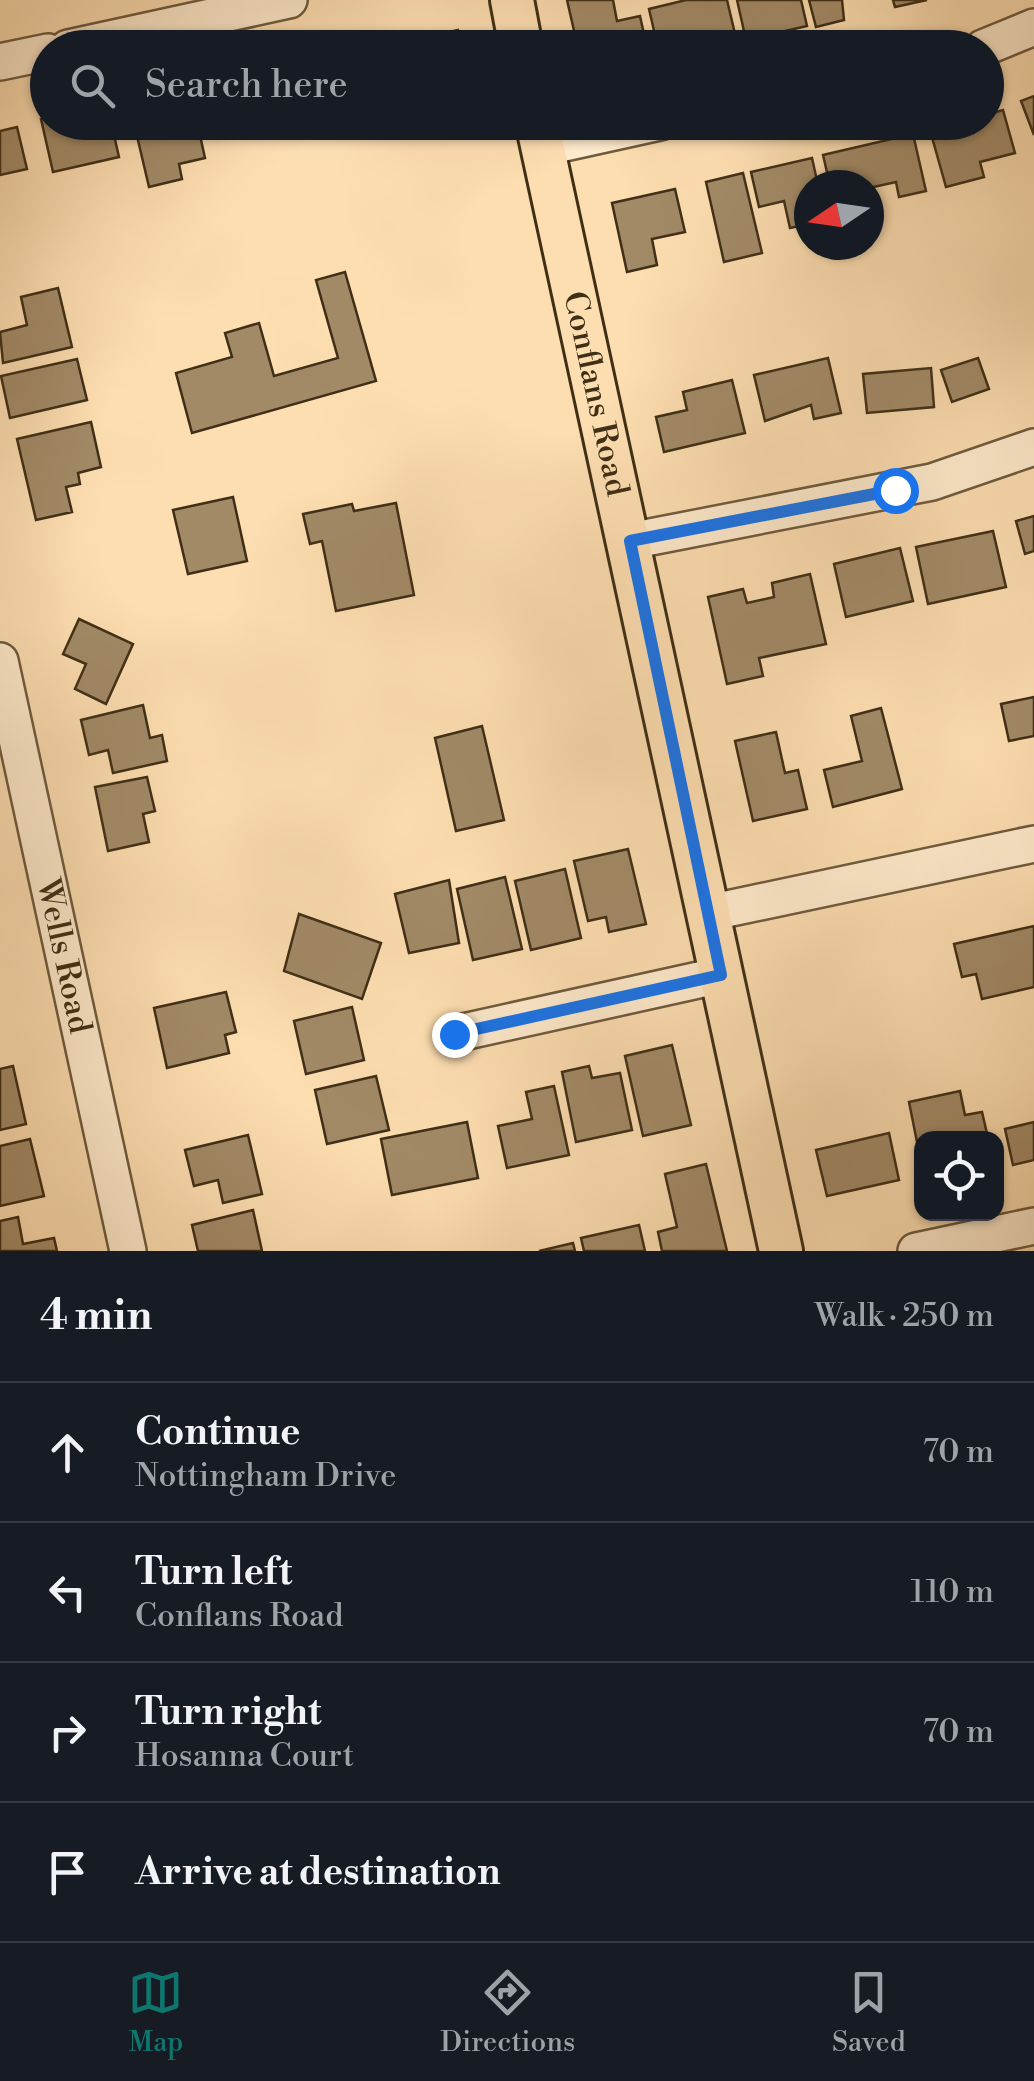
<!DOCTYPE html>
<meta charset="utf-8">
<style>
:root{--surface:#171b24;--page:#242831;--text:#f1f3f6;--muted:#9ea1a6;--line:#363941;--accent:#0f766e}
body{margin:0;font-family:"Libre Bodoni",serif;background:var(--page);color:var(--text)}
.controls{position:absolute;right:30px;bottom:30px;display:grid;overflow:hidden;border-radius:20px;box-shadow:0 2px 8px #0004}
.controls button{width:90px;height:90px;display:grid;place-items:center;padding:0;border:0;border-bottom:2px solid var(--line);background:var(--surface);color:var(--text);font:50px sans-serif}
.compass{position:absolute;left:794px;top:170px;width:90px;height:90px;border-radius:50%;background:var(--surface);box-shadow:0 2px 8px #0004;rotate:257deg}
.stop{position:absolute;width:30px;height:30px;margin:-22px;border:8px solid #1a73e8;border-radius:50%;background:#fff}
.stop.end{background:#1a73e8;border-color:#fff;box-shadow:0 2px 10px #0008}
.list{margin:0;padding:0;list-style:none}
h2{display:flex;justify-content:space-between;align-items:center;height:130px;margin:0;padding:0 40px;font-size:42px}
h2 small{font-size:32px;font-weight:400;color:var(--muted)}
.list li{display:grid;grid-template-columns:65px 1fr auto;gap:30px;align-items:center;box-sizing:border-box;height:140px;padding:0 40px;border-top:2px solid var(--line)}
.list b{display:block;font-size:38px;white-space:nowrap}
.list p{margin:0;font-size:32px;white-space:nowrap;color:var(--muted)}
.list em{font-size:32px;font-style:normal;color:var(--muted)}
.icon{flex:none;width:55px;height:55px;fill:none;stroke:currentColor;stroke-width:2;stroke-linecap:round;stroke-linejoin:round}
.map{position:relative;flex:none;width:1034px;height:1251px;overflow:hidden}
.search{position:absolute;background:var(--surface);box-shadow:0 2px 8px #0004;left:30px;right:30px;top:30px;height:110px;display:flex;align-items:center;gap:25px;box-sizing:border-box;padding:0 35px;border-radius:55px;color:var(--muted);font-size:38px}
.sheet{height:690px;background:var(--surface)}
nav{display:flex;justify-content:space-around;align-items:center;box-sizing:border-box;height:140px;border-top:2px solid var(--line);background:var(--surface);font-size:28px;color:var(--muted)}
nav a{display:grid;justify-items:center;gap:5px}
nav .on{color:var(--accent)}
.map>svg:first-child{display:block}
.building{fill:#a28a67;stroke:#3f2f17;stroke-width:2.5}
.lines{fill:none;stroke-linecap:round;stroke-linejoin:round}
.minor-casing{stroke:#6e5b3e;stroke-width:40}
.major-casing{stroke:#3f2f17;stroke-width:48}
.minor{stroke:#feeacc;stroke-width:35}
.major{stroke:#fddeb1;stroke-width:42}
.route{stroke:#1a73e8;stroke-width:12}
.labels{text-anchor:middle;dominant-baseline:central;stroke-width:8;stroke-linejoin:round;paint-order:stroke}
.street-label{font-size:32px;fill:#3f2f17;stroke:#feeacc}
</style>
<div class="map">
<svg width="1034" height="1251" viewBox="0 0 1034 1251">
<rect width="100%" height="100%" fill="#fddeb1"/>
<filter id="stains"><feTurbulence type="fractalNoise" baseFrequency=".002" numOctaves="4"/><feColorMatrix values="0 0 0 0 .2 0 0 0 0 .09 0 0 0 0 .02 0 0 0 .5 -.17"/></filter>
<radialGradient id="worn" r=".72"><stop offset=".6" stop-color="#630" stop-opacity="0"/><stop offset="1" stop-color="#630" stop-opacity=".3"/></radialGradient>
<g class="building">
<polygon points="567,0 613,0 617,21 640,16 647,48 578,48"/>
<polygon points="686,0 727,0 736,38 696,48 658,48 649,9"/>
<polygon points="737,0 801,0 807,26 746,40"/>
<polygon points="809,0 842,0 844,20 816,27"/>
<polygon points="893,0 927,0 895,7"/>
<polygon points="458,30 462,48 382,48 382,47"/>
<polygon points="1034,96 1034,135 1021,101"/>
<polygon points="1003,110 1015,153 980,162 984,177 946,187 930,130 958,122 986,122 986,115"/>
<polygon points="48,118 48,122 74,125 111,122 119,157 53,172 41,119"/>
<polygon points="162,122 197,122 205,158 179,164 182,179 149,187 137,136 164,130"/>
<polygon points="219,122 273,122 222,134"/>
<polygon points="306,122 345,122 308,131"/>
<polygon points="17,127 27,169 0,175 0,131"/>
<polygon points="913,134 926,191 899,197 896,182 869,188 830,185 823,155"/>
<polygon points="812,158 818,185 809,185 809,224 790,228 784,201 759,207 751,172"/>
<polygon points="743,173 762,253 724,262 706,182"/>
<polygon points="675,189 685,232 652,239 657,265 627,272 612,203"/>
<polygon points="345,272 376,381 192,433 176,373 232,357 225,333 259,323 274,376 338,358 316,280"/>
<polygon points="58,288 72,347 3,363 0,332 27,325 21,297"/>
<polygon points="828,358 841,413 814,419 811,405 765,421 754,375"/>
<polygon points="978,358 989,389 952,402 941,370"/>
<polygon points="77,359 87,400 10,418 1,376"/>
<polygon points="931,368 934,407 867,413 863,374"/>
<polygon points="732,380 745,433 664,452 656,417 687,410 683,392"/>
<polygon points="91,422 101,467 78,473 80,484 66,487 72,512 36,520 17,439"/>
<polygon points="233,497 247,561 188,574 173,510"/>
<polygon points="396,503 414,595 336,611 322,541 310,544 303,514 352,504 354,511"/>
<polygon points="1034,516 1034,551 1025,554 1016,521"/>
<polygon points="993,531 1006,587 928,604 916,547"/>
<polygon points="900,548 913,601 846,617 834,564"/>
<polygon points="810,574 826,644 759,658 763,676 727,684 708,597 743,589 747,603 774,597 772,583"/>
<polygon points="79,619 133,644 106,704 75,689 86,664 63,654"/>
<polygon points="1034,697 1034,736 1009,741 1001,704"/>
<polygon points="143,705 150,738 162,735 167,761 113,773 108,750 89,755 81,720"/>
<polygon points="881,708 902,789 833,807 824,770 862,761 851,716"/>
<polygon points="482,726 504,820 456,831 435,738"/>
<polygon points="776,732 785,773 798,770 807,809 753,821 735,741"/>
<polygon points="147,777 155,811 143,814 149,842 108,851 95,787"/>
<polygon points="628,849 646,924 609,932 606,917 588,921 574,861"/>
<polygon points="565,869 581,938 531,950 515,881"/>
<polygon points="505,877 522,949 473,960 457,889"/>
<polygon points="449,880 459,943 409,953 395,894"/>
<polygon points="299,914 381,943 362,999 284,971"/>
<polygon points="1034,926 1034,987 982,999 976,974 962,977 954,944"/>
<polygon points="226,992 236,1032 225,1035 229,1053 167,1068 154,1008"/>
<polygon points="352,1007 364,1060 306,1074 294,1021"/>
<polygon points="672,1045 691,1125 643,1136 625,1056"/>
<polygon points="13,1066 26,1124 0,1130 0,1069"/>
<polygon points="589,1066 592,1078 620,1073 632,1130 576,1142 562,1072"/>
<polygon points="376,1076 389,1130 327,1144 315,1090"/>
<polygon points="554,1086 569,1155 507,1168 498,1126 532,1119 526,1092"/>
<polygon points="960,1091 965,1115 982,1112 988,1138 922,1138 922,1167 909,1102"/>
<polygon points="467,1122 478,1178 392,1195 381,1139"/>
<polygon points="1034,1122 1034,1160 1013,1165 1005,1129"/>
<polygon points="889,1133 899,1180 827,1196 816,1150"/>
<polygon points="248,1135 262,1194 223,1203 218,1180 194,1186 185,1150"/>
<polygon points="30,1139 44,1196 0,1206 0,1146"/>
<polygon points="706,1164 727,1251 662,1251 658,1232 677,1227 665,1174"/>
<polygon points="253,1210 262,1251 198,1251 192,1225"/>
<polygon points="18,1217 23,1244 54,1238 57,1251 0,1251 0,1221"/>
<polygon points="639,1225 645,1251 584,1251 581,1238"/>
<polygon points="573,1243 575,1251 539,1251"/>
</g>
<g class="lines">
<defs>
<g id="minor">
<polyline points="68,48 289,0"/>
<polyline points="983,48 1034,27"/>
<polyline points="0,62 48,52"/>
<polyline points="542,148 660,122"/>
<polyline points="630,541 932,482 1034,447"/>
<path id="s1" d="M0 661 128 1251"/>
<polyline points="708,913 1034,844"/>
<polyline points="454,1034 721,975"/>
<polyline points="916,1251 1034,1226"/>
</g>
<g id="major">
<polyline points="512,0 521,48"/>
<path id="s2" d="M537 122 781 1251"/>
</g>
</defs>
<use href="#minor" class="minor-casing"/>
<use href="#major" class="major-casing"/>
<use href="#minor" class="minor"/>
<use href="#major" class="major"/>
</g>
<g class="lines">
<polyline class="route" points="454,1034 721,975 630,541 895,490"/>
</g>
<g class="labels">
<g class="street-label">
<text stroke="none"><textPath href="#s2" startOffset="278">Conflans Road</textPath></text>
<text stroke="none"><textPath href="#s1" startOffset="302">Wells Road</textPath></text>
</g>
</g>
<rect width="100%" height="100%" filter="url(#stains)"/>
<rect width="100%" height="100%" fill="url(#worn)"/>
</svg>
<div class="controls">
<button><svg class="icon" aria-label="locate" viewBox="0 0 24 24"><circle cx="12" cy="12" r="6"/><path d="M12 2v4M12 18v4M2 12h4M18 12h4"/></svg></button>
</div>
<svg class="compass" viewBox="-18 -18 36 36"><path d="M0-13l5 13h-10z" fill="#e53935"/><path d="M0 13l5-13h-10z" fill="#9ea1a6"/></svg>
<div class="stop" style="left:895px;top:490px"></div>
<div class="stop end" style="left:454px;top:1034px"></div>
<div class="search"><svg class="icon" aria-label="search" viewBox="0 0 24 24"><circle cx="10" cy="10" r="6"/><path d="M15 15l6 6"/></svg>Search here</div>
</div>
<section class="sheet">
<h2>4 min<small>Walk · 250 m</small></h2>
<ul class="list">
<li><svg class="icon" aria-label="ahead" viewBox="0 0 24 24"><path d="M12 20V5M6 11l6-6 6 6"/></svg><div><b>Continue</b><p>Nottingham Drive</p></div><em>70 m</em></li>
<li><svg class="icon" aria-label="left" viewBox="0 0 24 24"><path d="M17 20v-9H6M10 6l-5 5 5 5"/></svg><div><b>Turn left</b><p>Conflans Road</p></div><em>110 m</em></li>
<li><svg class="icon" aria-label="right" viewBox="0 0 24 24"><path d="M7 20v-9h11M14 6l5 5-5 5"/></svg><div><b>Turn right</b><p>Hosanna Court</p></div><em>70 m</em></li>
<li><svg class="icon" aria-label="arrive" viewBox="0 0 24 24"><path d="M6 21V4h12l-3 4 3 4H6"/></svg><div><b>Arrive at destination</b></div></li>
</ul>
</section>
<nav>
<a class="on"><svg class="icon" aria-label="map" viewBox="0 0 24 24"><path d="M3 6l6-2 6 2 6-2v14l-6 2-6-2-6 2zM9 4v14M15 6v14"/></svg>Map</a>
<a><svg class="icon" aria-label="directions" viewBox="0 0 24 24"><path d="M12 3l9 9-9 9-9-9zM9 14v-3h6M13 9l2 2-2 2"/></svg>Directions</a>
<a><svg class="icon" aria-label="saved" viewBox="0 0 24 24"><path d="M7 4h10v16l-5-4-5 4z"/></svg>Saved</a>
</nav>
